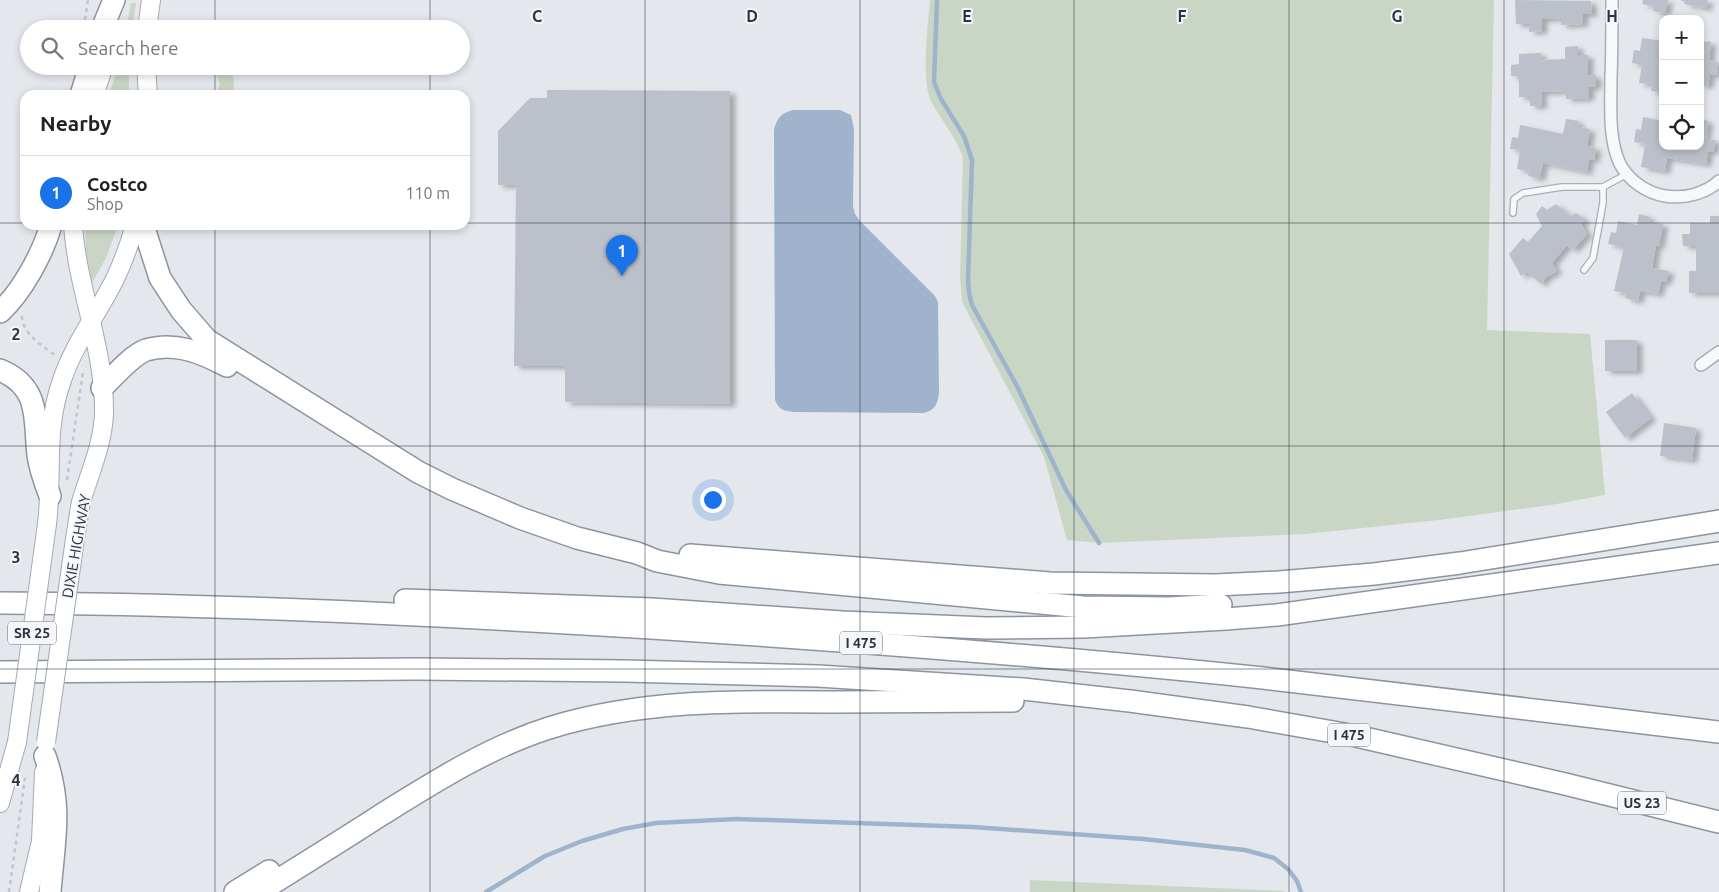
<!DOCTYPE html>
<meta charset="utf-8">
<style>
:root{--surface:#fff;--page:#f6f6f6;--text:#222;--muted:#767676;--line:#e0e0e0;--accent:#1a73e8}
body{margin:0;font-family:Ubuntu,sans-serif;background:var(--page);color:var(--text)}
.controls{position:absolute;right:15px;top:15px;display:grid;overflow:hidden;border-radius:10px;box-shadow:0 2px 8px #0003}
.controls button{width:45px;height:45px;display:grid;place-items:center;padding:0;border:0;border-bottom:1px solid var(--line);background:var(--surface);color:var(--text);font:25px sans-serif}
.you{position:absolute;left:712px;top:499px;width:18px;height:18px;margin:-12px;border:4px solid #fff;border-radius:50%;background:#1a73e8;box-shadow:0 0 0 8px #1a73e833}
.badge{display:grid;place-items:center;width:32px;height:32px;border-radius:50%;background:var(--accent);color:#fff;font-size:16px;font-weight:700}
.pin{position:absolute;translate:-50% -41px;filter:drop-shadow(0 1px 2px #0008)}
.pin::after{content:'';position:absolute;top:26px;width:18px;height:15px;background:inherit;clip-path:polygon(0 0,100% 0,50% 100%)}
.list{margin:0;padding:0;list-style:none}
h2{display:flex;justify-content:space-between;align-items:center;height:65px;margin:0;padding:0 20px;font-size:21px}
h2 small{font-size:16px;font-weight:400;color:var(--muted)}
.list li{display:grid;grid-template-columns:32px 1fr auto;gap:15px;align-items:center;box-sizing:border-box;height:75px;padding:0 20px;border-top:1px solid var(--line)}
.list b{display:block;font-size:19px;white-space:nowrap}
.list p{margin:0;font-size:16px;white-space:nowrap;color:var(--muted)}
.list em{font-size:16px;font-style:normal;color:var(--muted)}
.icon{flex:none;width:28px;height:28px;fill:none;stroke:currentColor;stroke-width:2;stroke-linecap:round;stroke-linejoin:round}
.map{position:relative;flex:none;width:1719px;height:892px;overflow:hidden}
.search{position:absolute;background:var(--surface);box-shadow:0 2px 8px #0003;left:20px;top:20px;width:450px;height:55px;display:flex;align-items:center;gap:12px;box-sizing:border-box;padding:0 18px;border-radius:28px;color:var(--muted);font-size:19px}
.panel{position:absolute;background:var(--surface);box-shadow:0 2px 8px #0003;left:20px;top:90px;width:450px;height:140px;border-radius:15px}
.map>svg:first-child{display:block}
.green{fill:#c9d6c5}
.water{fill:#9fb4cc}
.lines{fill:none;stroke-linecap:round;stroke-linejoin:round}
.stream{stroke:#9fb4cc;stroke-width:4.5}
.building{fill:#bbc0ca;filter:url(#shadow)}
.service-casing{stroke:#a9aeb7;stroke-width:8}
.minor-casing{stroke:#a9aeb7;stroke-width:14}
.primary-casing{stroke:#a3abb8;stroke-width:20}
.motorway-casing{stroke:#8b94a3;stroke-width:24}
.path{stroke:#c2c5cb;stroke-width:2.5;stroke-dasharray:4 4;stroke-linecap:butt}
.service{stroke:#f7f8fa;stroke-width:5.5}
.minor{stroke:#f7f8fa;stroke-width:11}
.primary{stroke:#fff;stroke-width:18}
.motorway{stroke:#fff;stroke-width:21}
.primary-bridge-casing{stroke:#a3abb8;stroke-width:20;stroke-linecap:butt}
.primary-bridge{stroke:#fff;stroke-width:18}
.grid{fill:none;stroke:#2b3445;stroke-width:1;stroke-opacity:0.55}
.labels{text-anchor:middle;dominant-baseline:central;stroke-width:4;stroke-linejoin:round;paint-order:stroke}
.shield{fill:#f4f6f9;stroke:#676e7b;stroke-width:1}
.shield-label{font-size:14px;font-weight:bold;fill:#2b3445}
.street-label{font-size:15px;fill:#2b3445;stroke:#f4f6f9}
.grid-label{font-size:16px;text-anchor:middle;font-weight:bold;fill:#2b3445;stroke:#f4f6f9;stroke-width:4;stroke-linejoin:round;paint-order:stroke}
</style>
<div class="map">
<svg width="1719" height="892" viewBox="0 0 1719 892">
<defs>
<filter id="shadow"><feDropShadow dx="5.5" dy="3" stdDeviation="2.5" flood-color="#0004"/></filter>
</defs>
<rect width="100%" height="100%" fill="#e4e7ec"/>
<g class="green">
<path d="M930 0H1494L1487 330 1590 334 1605 495 1551 505 1439 520 1305 534 1099 543 1067 540 1044 457 962 302 960 276 963 158C956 136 941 121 931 101 921 81 928 24 930 0Z"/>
<polygon points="131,3 136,3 132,29 126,29"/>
<polygon points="118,66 129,66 129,95 109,95"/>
<path d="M213 66H228C235 76 235 83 232 95H216L220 84Z"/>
<polygon points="85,225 118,225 106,258 92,283 86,253"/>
<polygon points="1030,880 1284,891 1284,892 1030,892"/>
</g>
<path class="water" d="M793 110H840L851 115 854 129 853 206 855 214 860 221 935 296 938 302 939 394C937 405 935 410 924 413L794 412C784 411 779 410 775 400L774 130C777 118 781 113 793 110Z"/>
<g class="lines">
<g class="stream">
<polyline points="937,0 934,82 941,99 964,136 972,160 968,279 969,293 972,305 1017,386 1066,490 1099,543"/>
<polyline points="486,892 545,856 582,841 623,829 656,823 737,819 973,827 1143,839 1245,850 1274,858 1288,869 1297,881 1301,892"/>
</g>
</g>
<g class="building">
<polygon points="1515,0 1591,1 1592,14 1583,14 1583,24 1561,25 1561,18 1542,19 1542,31 1529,32 1529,24 1516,24"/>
<polygon points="1643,0 1668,0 1665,13 1653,11 1654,6 1642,4"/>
<polygon points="1680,0 1708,0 1706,8 1684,4 1685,2"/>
<polygon points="1642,38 1663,41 1662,92 1651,91 1652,84 1639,83 1642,65 1632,63 1634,50 1640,51"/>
<polygon points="1700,41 1711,42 1709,60 1718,62 1717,75 1710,74 1708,86 1700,85"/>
<polygon points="1578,46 1578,55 1588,55 1588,75 1596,75 1596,87 1589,87 1589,98 1566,99 1566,91 1541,92 1542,106 1530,106 1530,97 1519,97 1519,76 1511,76 1511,65 1519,64 1519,54 1541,53 1541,60 1565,59 1565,47"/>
<polygon points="547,90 730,91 730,404 565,402 565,366 514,366 516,185 498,185 498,131 530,98 547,98"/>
<polygon points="1643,117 1663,121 1663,146 1700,146 1700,119 1708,121 1705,139 1716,140 1713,152 1708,151 1706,164 1667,158 1665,171 1641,167 1645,144 1634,142 1636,129 1641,130"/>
<polygon points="1566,119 1579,121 1578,127 1590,129 1587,146 1596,148 1594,160 1589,159 1587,172 1543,163 1540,178 1528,176 1529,171 1517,169 1520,150 1510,149 1512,137 1518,138 1520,125 1563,134"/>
<polygon points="1556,204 1570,216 1576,213 1585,220 1581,224 1587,234 1573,250 1567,245 1552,263 1557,271 1546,277 1541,284 1527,272 1521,276 1509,254 1523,238 1528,242 1542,226 1536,214 1542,206 1547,210"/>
<polygon points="1639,214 1650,217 1649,222 1663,224 1659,246 1656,245 1652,268 1669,271 1666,282 1661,281 1658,294 1640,291 1638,301 1625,298 1626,293 1614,291 1624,247 1608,244 1611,232 1616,233 1618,221 1637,225"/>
<polygon points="1710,216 1719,216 1719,293 1689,293 1689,271 1696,271 1696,246 1683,246 1682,234 1690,234 1690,223 1710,223"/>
<rect x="1605" y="340" width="32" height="31"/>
<polygon points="1632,393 1651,418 1625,438 1606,412"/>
<polygon points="1664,423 1696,428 1692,460 1660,456"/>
</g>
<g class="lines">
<defs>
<g id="service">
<polyline points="1513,213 1514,199 1523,193 1562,187 1603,187 1627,174"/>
<polyline points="1584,270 1593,258 1603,203 1603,187"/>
</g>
<g id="minor">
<path d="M1612 0C1612 26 1612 51 1611 77 1611 104 1608 139 1620 164 1629 181 1647 193 1665 196 1684 199 1705 194 1719 181"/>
<polyline points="1701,365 1719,352"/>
</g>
<g id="primary">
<polyline points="147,29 151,0"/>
<polyline points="146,66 148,95"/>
<polyline points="94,95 104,66"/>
<path d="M73 225C77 288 105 349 104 413 103 444 90 472 81 502 79 511 78 522 76 532"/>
<path d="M47 524C53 474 44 430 62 380 74 344 98 313 115 279 123 262 130 243 135 225"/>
<polyline points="0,803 17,742"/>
<polyline points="29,892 41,841 44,772"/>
</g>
<g id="motorway">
<polyline points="102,29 114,0"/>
<polyline points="81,95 90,66"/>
<polyline points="143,225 160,278 181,310 207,340 418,472 452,489 520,518 577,538 637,553 657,561 719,573 1083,607 1169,608 1221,605"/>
<path d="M0 312C22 292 43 253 51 225"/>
<path d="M0 370C41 387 34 419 38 455 40 470 45 483 50 496"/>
<path d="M102 388C113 377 132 355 146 350 175 341 202 353 227 366"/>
<polyline points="690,555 1050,583 1216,585 1279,582 1374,574 1460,563 1719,521"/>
<polyline points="405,600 652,609 842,622 986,628 1084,627 1226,619 1277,615 1719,553"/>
<path d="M0 603C222 604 445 615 667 629 866 642 1065 657 1263 678 1415 695 1567 714 1719 732"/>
<polyline points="0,672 418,669 624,671 818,676 1023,689 1130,701 1248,717 1356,736 1565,784 1719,822"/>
<path d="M45 756C63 807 54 840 50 892"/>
<polyline points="235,892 269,871"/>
<path d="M259 892C300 866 341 841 381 815 434 782 489 747 549 728 642 699 739 701 836 702 895 702 954 701 1013 701"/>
</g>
</defs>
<use href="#service" class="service-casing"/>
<use href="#minor" class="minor-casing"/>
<use href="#primary" class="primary-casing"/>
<use href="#motorway" class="motorway-casing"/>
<g class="path">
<polyline points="85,20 88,0"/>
<path d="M22 316C23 335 42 345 56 356"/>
<polyline points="67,480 83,372"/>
<polyline points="9,892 25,778"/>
</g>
<use href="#service" class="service"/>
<use href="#minor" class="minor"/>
<use href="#primary" class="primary"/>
<use href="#motorway" class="motorway"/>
<defs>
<g id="primary-bridge">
<polyline points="17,742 47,524"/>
<polyline points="46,742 76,532"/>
</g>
</defs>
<use href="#primary-bridge" class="primary-bridge-casing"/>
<use href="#primary-bridge" class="primary-bridge"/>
</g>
<path class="grid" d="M215 0V29M430 0V29M645 0V892M860 0V892M1074 0V892M1289 0V892M1504 0V892M215 66V95M430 66V95M0 223H25M465 223H1719M215 225V892M430 225V892M0 446H1719M0 669H1719"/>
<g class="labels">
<g class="shield">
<rect x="8" y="621.5" width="48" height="23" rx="4"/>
<rect x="840" y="631.5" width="42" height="23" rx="4"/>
<rect x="1328" y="723.5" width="42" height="23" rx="4"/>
<rect x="1618" y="791.5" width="48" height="23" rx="4"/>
</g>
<g class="shield-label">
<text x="32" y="633">SR 25</text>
<text x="861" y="643">I 475</text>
<text x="1349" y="735">I 475</text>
<text x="1642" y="803">US 23</text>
</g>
<g class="street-label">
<text transform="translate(76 546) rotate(-80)">DIXIE HIGHWAY</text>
</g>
</g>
<g class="grid-label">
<text x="537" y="22">C</text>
<text x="752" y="22">D</text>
<text x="967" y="22">E</text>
<text x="1182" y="22">F</text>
<text x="1397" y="22">G</text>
<text x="1612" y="22">H</text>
<text x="16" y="340">2</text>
<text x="16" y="563">3</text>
<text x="16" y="786">4</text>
</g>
</svg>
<div class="controls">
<button>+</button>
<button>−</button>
<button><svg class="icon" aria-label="locate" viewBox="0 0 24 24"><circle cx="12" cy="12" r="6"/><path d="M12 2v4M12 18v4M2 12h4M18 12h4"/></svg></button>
</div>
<div class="you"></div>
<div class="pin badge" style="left:622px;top:276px">1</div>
<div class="search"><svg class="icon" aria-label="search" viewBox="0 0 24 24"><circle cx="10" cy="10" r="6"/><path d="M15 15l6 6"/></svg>Search here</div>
<section class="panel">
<h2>Nearby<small></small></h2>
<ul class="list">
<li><span class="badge">1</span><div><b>Costco</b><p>Shop</p></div><em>110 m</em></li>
</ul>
</section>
</div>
